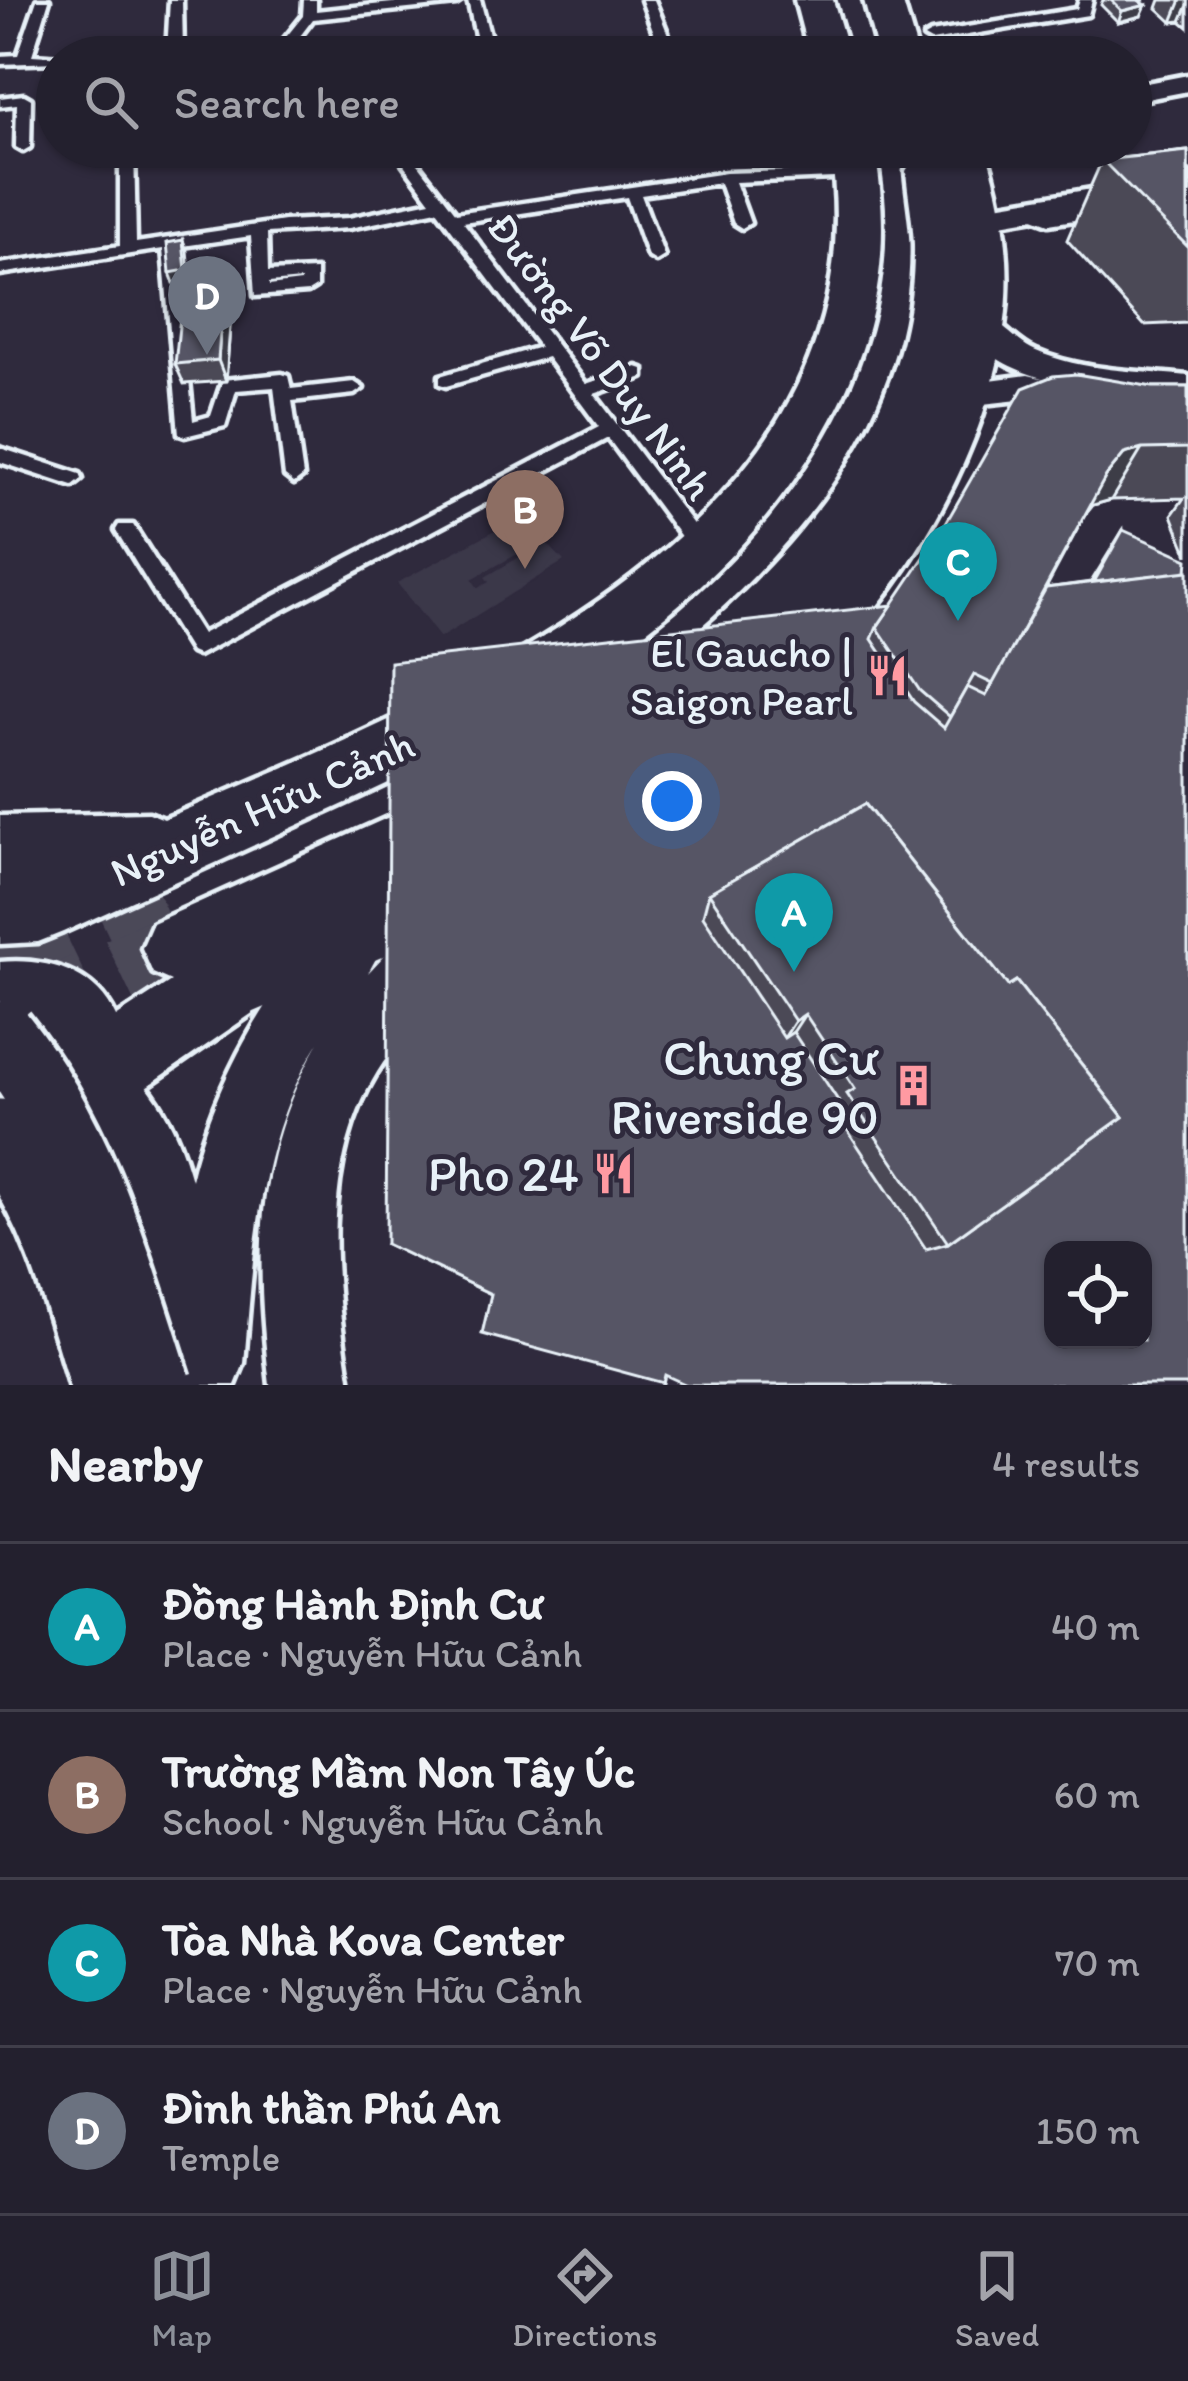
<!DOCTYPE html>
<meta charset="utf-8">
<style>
:root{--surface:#23202e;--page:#2f2d3a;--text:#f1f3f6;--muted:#a3a3aa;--line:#403e4a;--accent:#8c9099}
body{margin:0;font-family:Itim,sans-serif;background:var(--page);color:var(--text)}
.controls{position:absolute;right:36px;bottom:36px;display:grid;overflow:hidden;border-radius:24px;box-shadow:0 3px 9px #0004}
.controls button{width:108px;height:108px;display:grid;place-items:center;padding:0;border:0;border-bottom:3px solid var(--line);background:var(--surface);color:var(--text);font:60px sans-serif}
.you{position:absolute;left:672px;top:801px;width:42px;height:42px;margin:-30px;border:9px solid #fff;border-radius:50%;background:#1a73e8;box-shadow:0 0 0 18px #1a73e833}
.badge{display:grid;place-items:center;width:78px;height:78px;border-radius:50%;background:var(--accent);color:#fff;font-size:39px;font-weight:700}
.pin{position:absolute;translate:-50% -99px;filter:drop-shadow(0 3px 6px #0008)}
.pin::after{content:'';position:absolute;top:63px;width:42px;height:36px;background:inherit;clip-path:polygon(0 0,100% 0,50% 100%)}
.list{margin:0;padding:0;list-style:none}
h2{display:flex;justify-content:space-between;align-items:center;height:156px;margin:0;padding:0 48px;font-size:51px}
h2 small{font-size:39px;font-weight:400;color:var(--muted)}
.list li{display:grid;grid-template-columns:78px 1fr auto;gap:36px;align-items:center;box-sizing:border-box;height:168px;padding:0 48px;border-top:3px solid var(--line)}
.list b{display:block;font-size:45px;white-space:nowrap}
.list p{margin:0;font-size:39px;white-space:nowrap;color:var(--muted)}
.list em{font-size:39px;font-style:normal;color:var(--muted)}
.icon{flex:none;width:66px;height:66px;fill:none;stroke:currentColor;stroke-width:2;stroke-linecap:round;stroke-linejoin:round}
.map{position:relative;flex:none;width:1188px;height:1385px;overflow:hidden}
.search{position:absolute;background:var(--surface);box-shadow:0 3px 9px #0004;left:36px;right:36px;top:36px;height:132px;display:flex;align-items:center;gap:30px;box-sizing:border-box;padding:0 42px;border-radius:66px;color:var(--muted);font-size:45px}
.sheet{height:828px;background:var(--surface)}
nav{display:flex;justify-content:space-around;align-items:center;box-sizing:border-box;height:168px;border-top:3px solid var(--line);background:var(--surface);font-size:33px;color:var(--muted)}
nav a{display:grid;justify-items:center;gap:6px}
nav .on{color:var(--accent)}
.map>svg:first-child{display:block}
.built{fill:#3b3749}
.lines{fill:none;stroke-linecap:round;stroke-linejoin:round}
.primary-tunnel{stroke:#4b4859;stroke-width:76;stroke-dasharray:76 38;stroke-linecap:butt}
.lane-casing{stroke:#e8f1f8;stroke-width:9}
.street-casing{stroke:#e8f1f8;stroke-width:9}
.secondary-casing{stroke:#e8f1f8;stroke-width:9}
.primary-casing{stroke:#e8f1f8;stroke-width:9}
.lane{fill:#2f2a3d;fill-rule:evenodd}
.street{fill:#2f2a3d;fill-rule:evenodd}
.secondary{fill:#2f2a3d;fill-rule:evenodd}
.primary{fill:#2f2a3d;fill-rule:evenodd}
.secondary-bridge-casing{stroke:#e8f1f8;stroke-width:78;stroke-linecap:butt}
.secondary-bridge{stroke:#2f2a3d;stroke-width:69}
.wall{fill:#4b4957;stroke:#e8f1f8;stroke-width:3}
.shaded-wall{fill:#3d3c47;stroke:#e8f1f8;stroke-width:3}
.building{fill:#575565;stroke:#e8f1f8;stroke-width:3;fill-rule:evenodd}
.labels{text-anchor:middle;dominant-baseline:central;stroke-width:10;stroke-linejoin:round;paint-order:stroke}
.street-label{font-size:42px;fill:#e8f1f8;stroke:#2f2a3d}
.poi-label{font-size:42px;fill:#e8f1f8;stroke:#2f2a3d;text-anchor:end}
.near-poi-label{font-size:51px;fill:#e8f1f8;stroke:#2f2a3d;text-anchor:end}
</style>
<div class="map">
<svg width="1188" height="1385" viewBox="0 0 1188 1385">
<rect width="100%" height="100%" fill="#2f2a3d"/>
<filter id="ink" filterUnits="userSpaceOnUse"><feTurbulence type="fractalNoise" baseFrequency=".00833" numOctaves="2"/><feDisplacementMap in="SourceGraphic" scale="24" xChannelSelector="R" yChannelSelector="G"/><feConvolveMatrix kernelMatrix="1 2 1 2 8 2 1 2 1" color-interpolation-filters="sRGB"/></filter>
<g filter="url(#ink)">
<polygon class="built" points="503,526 523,551 472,579 478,588 489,582 485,577 528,552 520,543 537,533 564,561 440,638 397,583"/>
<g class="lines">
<g class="primary-tunnel">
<polyline points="0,973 160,897"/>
<polyline points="18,1023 178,948"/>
</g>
<defs>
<g id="lane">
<polygon points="37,0 49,0 32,55 63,57 57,57 57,62 0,64 0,56 18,55"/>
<polygon points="170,0 182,0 183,57 69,57 76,53 167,53"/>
<polygon points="304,0 316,0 316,11 421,0 462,0 456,4 313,19 284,57 270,57 303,16"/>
<polygon points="468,0 480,0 495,57 481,57"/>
<polygon points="642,0 654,0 677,57 633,57 660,49"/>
<polygon points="1080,0 1092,0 1088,15 931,41 924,37 931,33 1077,9"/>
<polygon points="24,95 31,99 30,147 23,151 16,147 17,104 0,106 0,98"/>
<path d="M120 147H134L136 243 284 221 349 218 431 201 391 147H405L456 213 726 173 857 169 864 173 857 177 735 182 750 223 742 228 734 223 720 183 641 195 664 256 656 261 648 256 627 197 463 222 586 384 637 367 643 369V377L594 394 708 544 711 549 708 554H694L608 438 198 655 191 652 119 535 116 530 119 525H133L202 634 599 427 547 357 446 386 440 384V376L540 347 437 210 349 228 267 233 268 272 316 270V287L308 292 255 296 251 236 176 247 193 421 211 416 223 380 282 374 288 376 291 389 354 382 363 388 354 394 292 401 303 476 294 483 285 476 274 387 236 390 225 426 185 436 179 434 163 249 0 274V264L120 246ZM301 280V282L269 286V283Z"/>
<polygon points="550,147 575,150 655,147 648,151 573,159"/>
<polygon points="1025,205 1050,214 1106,205 1114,210 1106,215 1049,224 1020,213 1020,207"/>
<polygon points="0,448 80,474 82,479 73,486 0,462"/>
</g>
<g id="street">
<polygon points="1188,75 1188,91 1131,102 1131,86"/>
<polygon points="1188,173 1188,191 978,228 963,218 978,208"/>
<path d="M980 315C1003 321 1015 342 1036 351 1081 371 1139 371 1188 376V400C1122 394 1002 389 963 326L968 318Z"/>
<polygon points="1028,375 1091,390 1188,404 1188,430 1091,416 1028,399 964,406 952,403 947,394 952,385"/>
</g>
<path id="secondary" d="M359 900 382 909 391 931 368 973 414 924 437 915 460 924 470 947C450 994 404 1028 377 1072 319 1167 334 1280 350 1385H270C255 1257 254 1157 319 1042 257 1139 254 1251 244 1363L235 1385H175L114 1160 66 1104 56 1079 66 1054 91 1044C147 1067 176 1124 191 1180 219 1069 267 997 336 909Z"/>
<g id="primary">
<polygon points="795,0 833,0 850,57 810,57"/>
<polygon points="864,0 902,0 919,57 879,57"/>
<path d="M830 147H874C894 251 876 343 823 434 710 629 508 729 311 819 228 857 146 895 63 932L38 942 0 944V816L149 813 164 819C444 698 893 530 830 147Z"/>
<path d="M941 147H985C1004 208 1013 264 1004 328 986 447 916 573 831 657 816 671 801 691 780 695 772 696 762 692 754 689L745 669C718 693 708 709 671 696L662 677 671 658C797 554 917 419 914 244 913 220 908 195 906 171L912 161 928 158 946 165Z"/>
<path d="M465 783 489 792 499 814 489 836 470 845 486 851 496 874 486 897 384 956 254 1012 120 1105 107 1139 79 1150 51 1139 40 1111 50 1086 52 1049 40 1036H0V962C47 958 95 971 116 1017L171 981 153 973 142 948 153 923Z"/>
</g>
</defs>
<use href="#lane" class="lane-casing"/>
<use href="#street" class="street-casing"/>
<use href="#secondary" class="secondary-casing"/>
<use href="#primary" class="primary-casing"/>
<use href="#lane" class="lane"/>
<use href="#street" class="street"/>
<use href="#secondary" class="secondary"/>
<use href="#primary" class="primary"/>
<defs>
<g id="secondary-bridge">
<path d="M0 1035C82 1137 116 1262 156 1385"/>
<path d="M0 1134C57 1209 79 1296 105 1385"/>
</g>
</defs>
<use href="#secondary-bridge" class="secondary-bridge-casing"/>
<use href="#secondary-bridge" class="secondary-bridge"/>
</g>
<g class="wall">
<polygon points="1103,0 1145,0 1140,1 1141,16 1118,22 1101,5"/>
<polygon points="1160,0 1188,0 1188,27 1181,21 1172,22 1157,8"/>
<polygon points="1188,151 1188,323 1144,325 1067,240 1102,160"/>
<polygon points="222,305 230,326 226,381 184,384 175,364"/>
<polygon points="1153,387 1188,387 1188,555 1172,515 1184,498 1111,500 1093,505 1085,515 1046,588 1091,582 1123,530 1188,1385 491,1294 386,1244 892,605"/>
</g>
<g class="shaded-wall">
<polygon points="1181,0 1188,0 1188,5 1181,21 1172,22"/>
<polygon points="1146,5 1141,16 1118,22 1122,11"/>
<polygon points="183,240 187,251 190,281 174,283 170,273"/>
<polygon points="222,305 230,326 226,381 218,360"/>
<polygon points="1142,449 1111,500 1093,505 1076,526 1106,476 1124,454"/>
<polygon points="805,1014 782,1049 773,1055 795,1021"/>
</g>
<g class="building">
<polygon points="1111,0 1138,0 1146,5 1122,11"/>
<polygon points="1188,151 1188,246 1187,246 1102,160"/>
<polygon points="183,240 186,270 170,273 167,243"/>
<polygon points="222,305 218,360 175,364 181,308"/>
<polygon points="1076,374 1153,387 1188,387 1188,448 1142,449 1124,454 1106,476 993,684 974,675 950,717 920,691 877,627 939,535 1023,388 1053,376"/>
<polygon points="1123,530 1188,559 1187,572 1094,582"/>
<path d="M1188 571V1385H687L665 1375 663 1383 482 1334 491 1294 386 1244 390 662 892 605 877 627 872 639 914 702 944 728 967 687 986 696 1046 588ZM865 804 1008 986 1016 981 1123 1117 948 1243 926 1249 833 1108 839 1102 793 1032 784 1038 703 916 709 893ZM1053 1250H1143V1340H1053Z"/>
<polygon points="865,804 1008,986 1016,981 1123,1117 948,1243 847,1094 855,1089 805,1014 795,1021 709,893"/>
</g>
</g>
<defs>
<symbol id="restaurant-bare" viewBox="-9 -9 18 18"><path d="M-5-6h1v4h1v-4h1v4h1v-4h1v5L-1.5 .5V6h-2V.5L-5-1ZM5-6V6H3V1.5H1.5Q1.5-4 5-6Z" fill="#ff9aa2" stroke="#2f2a3d" stroke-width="2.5" paint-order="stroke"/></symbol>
<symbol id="building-bare" viewBox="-9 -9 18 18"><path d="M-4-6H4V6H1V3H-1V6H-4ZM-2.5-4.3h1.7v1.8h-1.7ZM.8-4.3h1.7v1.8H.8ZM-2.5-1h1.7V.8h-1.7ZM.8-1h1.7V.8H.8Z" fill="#ff9aa2" stroke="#2f2a3d" stroke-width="2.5" paint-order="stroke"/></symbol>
</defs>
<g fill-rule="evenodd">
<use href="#restaurant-bare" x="858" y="646" width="59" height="59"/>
<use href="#building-bare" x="884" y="1056" width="59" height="59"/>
<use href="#restaurant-bare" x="584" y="1144" width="59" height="59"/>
</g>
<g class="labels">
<g class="street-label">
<text transform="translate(601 356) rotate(53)">Đường Võ Duy Ninh</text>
<text transform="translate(262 808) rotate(-24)">Nguyễn Hữu Cảnh</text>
</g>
<g class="poi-label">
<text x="853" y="652">El Gaucho |<tspan x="853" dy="48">Saigon Pearl</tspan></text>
</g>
<g class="near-poi-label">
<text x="879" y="1057">Chung Cư<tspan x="879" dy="59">Riverside 90</tspan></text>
<text x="579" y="1173">Pho 24</text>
</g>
</g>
</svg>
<div class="controls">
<button><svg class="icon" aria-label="locate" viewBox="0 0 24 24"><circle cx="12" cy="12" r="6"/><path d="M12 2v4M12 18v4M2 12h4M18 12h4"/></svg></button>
</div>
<div class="you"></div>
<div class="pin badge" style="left:794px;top:972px;background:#0f9aa8">A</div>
<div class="pin badge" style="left:525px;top:569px;background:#8d6e63">B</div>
<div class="pin badge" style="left:958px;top:621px;background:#0f9aa8">C</div>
<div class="pin badge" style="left:207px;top:355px;background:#6b7280">D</div>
<div class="search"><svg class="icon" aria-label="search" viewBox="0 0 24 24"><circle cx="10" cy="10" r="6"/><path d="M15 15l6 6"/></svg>Search here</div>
</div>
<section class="sheet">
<h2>Nearby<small>4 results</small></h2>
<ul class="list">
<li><span class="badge" style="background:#0f9aa8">A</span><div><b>Đồng Hành Định Cư</b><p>Place · Nguyễn Hữu Cảnh</p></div><em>40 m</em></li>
<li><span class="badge" style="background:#8d6e63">B</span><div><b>Trường Mầm Non Tây Úc</b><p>School · Nguyễn Hữu Cảnh</p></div><em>60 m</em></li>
<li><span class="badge" style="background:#0f9aa8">C</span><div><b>Tòa Nhà Kova Center</b><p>Place · Nguyễn Hữu Cảnh</p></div><em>70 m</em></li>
<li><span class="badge" style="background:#6b7280">D</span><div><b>Đình thần Phú An</b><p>Temple</p></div><em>150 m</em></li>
</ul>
</section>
<nav>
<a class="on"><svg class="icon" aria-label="map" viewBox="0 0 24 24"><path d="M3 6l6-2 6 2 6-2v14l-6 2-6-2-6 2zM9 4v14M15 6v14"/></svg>Map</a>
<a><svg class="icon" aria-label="directions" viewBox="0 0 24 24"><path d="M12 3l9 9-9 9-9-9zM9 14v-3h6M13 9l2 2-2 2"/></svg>Directions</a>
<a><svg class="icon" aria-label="saved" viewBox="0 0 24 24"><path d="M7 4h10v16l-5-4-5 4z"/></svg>Saved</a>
</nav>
